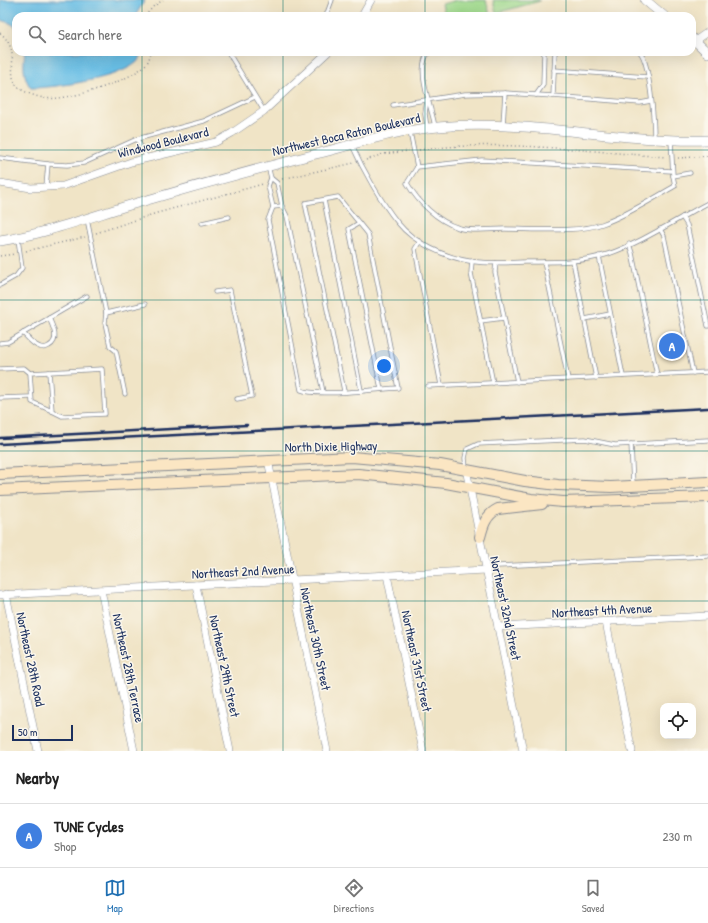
<!DOCTYPE html>
<style>
:root{--surface:#fff;--page:#f2f2f2;--text:#222;--muted:#767676;--line:#e0e0e0;--accent:#1f6fb2}
body{margin:0;font-family:"Patrick Hand",sans-serif;background:var(--page);color:var(--text)}
.controls{position:absolute;right:12px;bottom:12px;display:grid;overflow:hidden;border-radius:8px;box-shadow:0 4px 16px #0002}
.controls button{width:36px;height:36px;display:grid;place-items:center;padding:0;border:0;border-bottom:1px solid var(--line);background:var(--surface);color:var(--text);font:20px sans-serif}
.scale{position:absolute;left:12px;bottom:10px;width:61px;box-sizing:border-box;padding-left:4px;border:2px solid #1b2f5e;border-top:0;font-size:11px;line-height:14px;white-space:nowrap;color:#1b2f5e;-webkit-text-stroke:3px #fbf7ec;paint-order:stroke}
.you{position:absolute;left:384px;top:366px;width:14px;height:14px;margin:-10px;border:3px solid #fff;border-radius:50%;background:#1a73e8;box-shadow:0 0 0 6px #1a73e833}
.badge{display:grid;place-items:center;width:26px;height:26px;border-radius:50%;background:var(--accent);color:#fff;font-size:13px;font-weight:700}
.pin{position:absolute;translate:-50% -50%;border:2px solid #fff;box-shadow:0 1px 4px #0006}
.list{margin:0;padding:0;list-style:none}
h2{display:flex;justify-content:space-between;align-items:center;height:52px;margin:0;padding:0 16px;font-size:17px}
h2 small{font-size:13px;font-weight:400;color:var(--muted)}
.list li{display:grid;grid-template-columns:26px 1fr auto;gap:12px;align-items:center;box-sizing:border-box;height:64px;padding:0 16px;border-top:1px solid var(--line)}
.list b{display:block;font-size:15px;white-space:nowrap}
.list p{margin:0;font-size:13px;white-space:nowrap;color:var(--muted)}
.list em{font-size:13px;font-style:normal;color:var(--muted)}
.icon{flex:none;width:22px;height:22px;fill:none;stroke:currentColor;stroke-width:2;stroke-linecap:round;stroke-linejoin:round}
.map{position:relative;flex:none;width:708px;height:751px;overflow:hidden}
.search{position:absolute;background:var(--surface);box-shadow:0 4px 16px #0002;left:12px;right:12px;top:12px;height:44px;display:flex;align-items:center;gap:10px;box-sizing:border-box;padding:0 14px;border-radius:12px;color:var(--muted);font-size:15px}
.sheet{height:116px;background:var(--surface)}
nav{display:flex;justify-content:space-around;align-items:center;box-sizing:border-box;height:56px;border-top:1px solid var(--line);background:var(--surface);font-size:11px;color:var(--muted)}
nav a{display:grid;justify-items:center;gap:2px}
nav .on{color:var(--accent)}
.map>svg:first-child{display:block}
.green{fill:#9fd98c;stroke:#5d8475}
.water{fill:#69bfe6;stroke:#4277a2}
.lines{fill:none;stroke-linecap:round;stroke-linejoin:round}
.service-casing{stroke:#868a92;stroke-width:5}
.minor-casing{stroke:#868a92;stroke-width:8}
.tertiary-casing{stroke:#868a92;stroke-width:10}
.secondary-casing{stroke:#868a92;stroke-width:12}
.path{stroke:#868a92;stroke-width:1.5;stroke-dasharray:1 3;stroke-linecap:butt}
.service{stroke:#fff;stroke-width:3.5}
.minor{stroke:#fff;stroke-width:7}
.tertiary{stroke:#fff;stroke-width:9}
.secondary{stroke:#fbe6c3;stroke-width:10}
.rail{stroke:#1b2f5e;stroke-width:2.5}
.grid{fill:none;stroke:#0f766e;stroke-width:1;stroke-opacity:0.55}
.labels{text-anchor:middle;dominant-baseline:central;stroke-width:3;stroke-linejoin:round;paint-order:stroke}
.street-label{font-size:13px;fill:#1b2f5e;stroke:#fbf7ec}
</style>
<div class="map">
<svg width="708" height="751" viewBox="0 0 708 751">
<rect width="100%" height="100%" fill="#fbf7ec"/>
<filter id="ink" filterUnits="userSpaceOnUse"><feTurbulence type="fractalNoise" baseFrequency=".025" numOctaves="2"/><feDisplacementMap in="SourceGraphic" scale="8" xChannelSelector="R" yChannelSelector="G"/><feConvolveMatrix kernelMatrix="1 2 1 2 8 2 1 2 1" color-interpolation-filters="sRGB"/></filter>
<filter id="wash" filterUnits="userSpaceOnUse"><feTurbulence type="fractalNoise" baseFrequency=".012" numOctaves="4" result="noise"/><feDisplacementMap in="SourceGraphic" scale="16" xChannelSelector="R" yChannelSelector="G"/><feGaussianBlur stdDeviation="0.9" result="paint"/><feColorMatrix in="noise" values="0 0 0 0 0 0 0 0 0 0 0 0 0 0 0 0 0 1.4 0 .05"/><feComposite in="paint" operator="in"/></filter>
<g filter="url(#wash)">
<rect width="100%" height="100%" fill="#f0e4c6"/>
<g class="green">
<polygon points="457,0 486,0 490,15 445,16 442,4"/>
<polygon points="493,0 539,0 540,1 496,13"/>
</g>
<g class="water">
<polygon points="0,0 145,0 135,16 16,16 16,27 10,23 0,20"/>
<path d="M25 52H142C142 77 52 88 31 88 23 78 23 64 25 52Z"/>
</g>
</g>
<g filter="url(#ink)">
<g class="lines">
<defs>
<g id="service">
<polyline points="326,16 332,0"/>
<polyline points="228,52 264,111"/>
<path d="M433 52 428 53C415 71 432 107 435 127"/>
<polyline points="555,52 553,96 640,103 651,101"/>
<path d="M640 52C650 63 654 121 654 138"/>
<polyline points="554,70 647,77"/>
<polyline points="536,95 543,85 544,52"/>
<polyline points="393,105 465,94 505,93 553,96"/>
<polyline points="503,125 505,93"/>
<polyline points="427,127 425,114 427,99"/>
<path d="M410 132 417 167 407 183C418 202 437 221 459 228 472 232 491 229 505 229 532 229 578 233 602 224 628 215 652 199 675 186L673 176 671 140"/>
<polyline points="137,139 147,158"/>
<path d="M352 145C363 170 381 202 398 223 414 243 445 257 469 261 487 264 506 263 524 262 553 262 580 263 608 254 643 242 675 220 708 203"/>
<polyline points="0,158 48,164 67,165 84,163 137,139 204,121 255,97"/>
<path d="M268 166 271 178 268 186 273 207 268 220 301 390C316 397 377 389 398 388L368 234 338 197 305 203 344 391"/>
<polyline points="417,167 482,160 672,171"/>
<polyline points="673,176 690,173"/>
<polyline points="271,178 277,183 282,206"/>
<polyline points="46,187 48,164"/>
<polyline points="324,200 361,390"/>
<polyline points="273,207 282,206 287,216 323,392"/>
<polyline points="682,217 687,225 708,326"/>
<polyline points="87,219 106,313 145,304"/>
<polyline points="202,223 229,217"/>
<polyline points="359,223 349,229 381,389"/>
<polyline points="660,229 664,236 693,373"/>
<polyline points="420,241 415,249 441,385"/>
<polyline points="629,244 632,253 657,375"/>
<polyline points="599,256 623,376"/>
<polyline points="472,261 471,273 493,383"/>
<polyline points="573,261 596,378"/>
<polyline points="544,262 568,379"/>
<polyline points="496,263 495,272 517,382"/>
<polyline points="0,285 16,276 22,268 18,239"/>
<polyline points="215,292 230,290 252,396 237,399"/>
<polyline points="106,313 105,323 110,346 116,351 125,394"/>
<polyline points="585,319 610,314"/>
<polyline points="480,321 504,318"/>
<path d="M23 333C28 338 33 345 40 347 43 348 46 348 49 346 60 340 53 327 49 318"/>
<polyline points="0,343 8,342 87,296"/>
<polyline points="0,369 24,368 30,373"/>
<polygon points="102,369 105,414 62,416 52,411 49,372"/>
<polyline points="49,372 30,373 32,402 52,411"/>
<polyline points="428,386 708,372"/>
<polyline points="0,398 31,397"/>
<polyline points="631,444 633,485"/>
<polyline points="466,468 465,458 467,449 478,444 585,439 615,445 708,440"/>
<polyline points="486,570 498,566 708,556"/>
</g>
<g id="minor">
<polyline points="362,16 371,0"/>
<polyline points="695,41 708,32"/>
<polyline points="0,183 31,188 63,186 131,162 216,142 232,133 264,111 328,52"/>
<polyline points="268,460 327,751"/>
<polyline points="466,469 523,751"/>
<polyline points="387,575 423,751"/>
<polyline points="196,585 230,751"/>
<polyline points="101,590 134,751"/>
<polyline points="6,594 38,751"/>
<polyline points="0,595 486,570"/>
<polyline points="606,622 632,751"/>
<polyline points="498,627 708,616"/>
</g>
<g id="tertiary">
<polyline points="645,0 664,16"/>
<polyline points="692,38 708,53"/>
<path d="M0 241C44 234 87 218 130 205 191 187 253 170 316 154 346 147 376 136 407 131 508 113 607 143 708 140"/>
</g>
<g id="secondary">
<polyline points="0,474 352,457 440,465 525,481 558,485 611,487 708,482"/>
<polyline points="0,490 358,474 446,483 531,499 563,502 708,497"/>
<path d="M480 537C483 525 486 515 498 509L542 504"/>
</g>
</defs>
<use href="#service" class="service-casing"/>
<use href="#minor" class="minor-casing"/>
<use href="#tertiary" class="tertiary-casing"/>
<use href="#secondary" class="secondary-casing"/>
<g class="path">
<polyline points="145,16 154,6 163,0"/>
<path d="M0 33C23 51 4 76 19 88 24 92 37 97 44 98 66 102 133 81 147 63 149 60 150 56 151 52"/>
<path d="M419 150C501 139 584 151 666 157"/>
<polyline points="678,158 708,156"/>
<polyline points="366,160 383,154 409,151"/>
<polyline points="282,179 354,163"/>
<polyline points="96,233 157,213 263,184"/>
<polyline points="26,251 85,237"/>
<polyline points="0,256 15,254"/>
</g>
<use href="#service" class="service"/>
<use href="#minor" class="minor"/>
<use href="#tertiary" class="tertiary"/>
<use href="#secondary" class="secondary"/>
<g class="rail">
<polyline points="0,438 247,425"/>
<polyline points="0,444 708,408"/>
</g>
</g>
</g>
<path class="grid" d="M142 0V16M283 0V16M425 0V16M566 0V16M142 52V751M283 52V751M425 52V751M566 52V751M0 150H708M0 300H708M0 451H708M0 601H708"/>
<g class="labels">
<g class="street-label">
<text transform="translate(346 134) rotate(-13)">Northwest Boca Raton Boulevard</text>
<text transform="translate(163 142) rotate(-14)">Windwood Boulevard</text>
<text transform="translate(331 446) rotate(-1)">North Dixie Highway</text>
<text transform="translate(243 571) rotate(-3)">Northeast 2nd Avenue</text>
<text transform="translate(506 608) rotate(78)">Northeast 32nd Street</text>
<text transform="translate(602 610) rotate(-3)">Northeast 4th Avenue</text>
<text transform="translate(316 639) rotate(78)">Northeast 30th Street</text>
<text transform="translate(31 659) rotate(78)">Northeast 28th Road</text>
<text transform="translate(417 661) rotate(78)">Northeast 31st Street</text>
<text transform="translate(225 666) rotate(78)">Northeast 29th Street</text>
<text transform="translate(129 668) rotate(78)">Northeast 28th Terrace</text>
</g>
</g>
</svg>
<div class="controls">
<button><svg class="icon" aria-label="locate" viewBox="0 0 24 24"><circle cx="12" cy="12" r="6"/><path d="M12 2v4M12 18v4M2 12h4M18 12h4"/></svg></button>
</div>
<div class="scale">50 m</div>
<div class="you"></div>
<div class="pin badge" style="left:672px;top:346px;background:#3f7fe0">A</div>
<div class="search"><svg class="icon" aria-label="search" viewBox="0 0 24 24"><circle cx="10" cy="10" r="6"/><path d="M15 15l6 6"/></svg>Search here</div>
</div>
<section class="sheet">
<h2>Nearby<small></small></h2>
<ul class="list">
<li><span class="badge" style="background:#3f7fe0">A</span><div><b>TUNE Cycles</b><p>Shop</p></div><em>230 m</em></li>
</ul>
</section>
<nav>
<a class="on"><svg class="icon" aria-label="map" viewBox="0 0 24 24"><path d="M3 6l6-2 6 2 6-2v14l-6 2-6-2-6 2zM9 4v14M15 6v14"/></svg>Map</a>
<a><svg class="icon" aria-label="directions" viewBox="0 0 24 24"><path d="M12 3l9 9-9 9-9-9zM9 14v-3h6M13 9l2 2-2 2"/></svg>Directions</a>
<a><svg class="icon" aria-label="saved" viewBox="0 0 24 24"><path d="M7 4h10v16l-5-4-5 4z"/></svg>Saved</a>
</nav>
